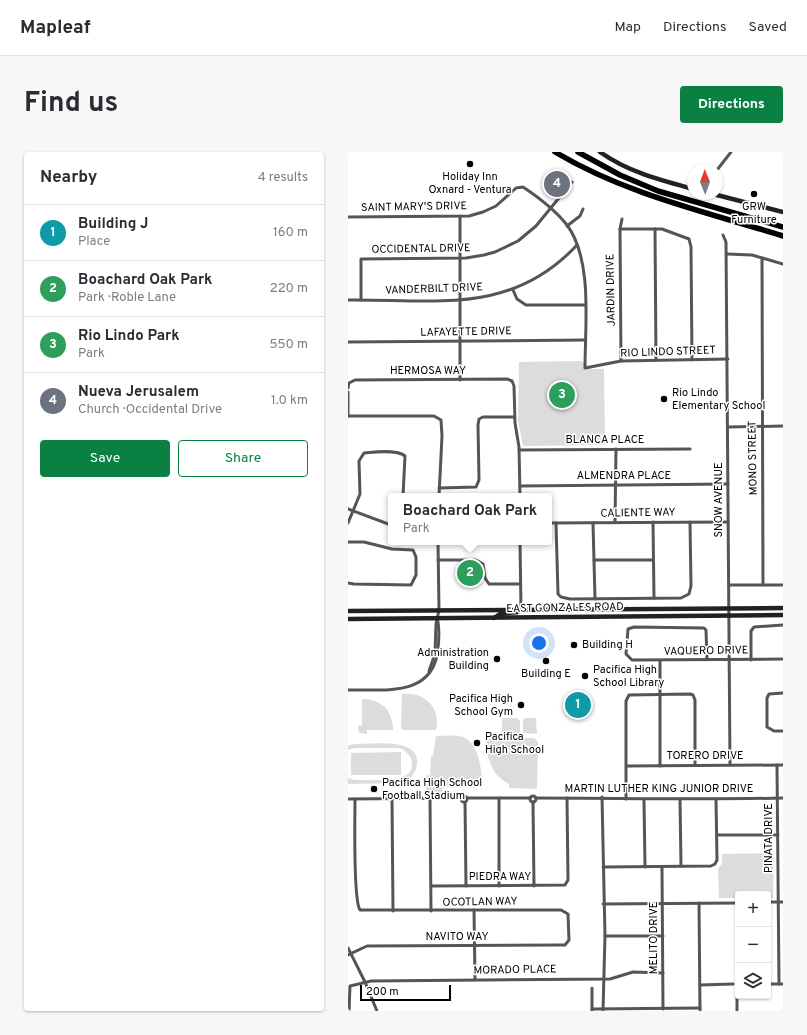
<!DOCTYPE html>
<meta charset="utf-8">
<style>
:root{--surface:#fff;--page:#f7f7f7;--text:#2b2b33;--muted:#7c7c81;--line:#e1e1e2;--accent:#0b8043}
body{margin:0;font-family:Overpass,sans-serif;background:var(--page);color:var(--text)}
.controls{position:absolute;right:12px;bottom:12px;display:grid;overflow:hidden;border-radius:4px;box-shadow:0 1px 3px #0004}
.controls button{width:36px;height:36px;display:grid;place-items:center;padding:0;border:0;border-bottom:1px solid var(--line);background:var(--surface);color:var(--text);font:20px sans-serif}
.compass{position:absolute;left:339px;top:12px;width:36px;height:36px;border-radius:50%;background:var(--surface);box-shadow:0 1px 3px #0004;rotate:359deg}
.scale{position:absolute;left:12px;bottom:10px;width:91px;box-sizing:border-box;padding-left:4px;border:2px solid #000;border-top:0;font-size:11px;line-height:14px;white-space:nowrap;color:#000;-webkit-text-stroke:3px #fff;paint-order:stroke}
.you{position:absolute;left:191px;top:491px;width:14px;height:14px;margin:-10px;border:3px solid #fff;border-radius:50%;background:#1a73e8;box-shadow:0 0 0 6px #1a73e833}
.badge{display:grid;place-items:center;width:26px;height:26px;border-radius:50%;background:var(--accent);color:#fff;font-size:13px;font-weight:700}
.pin{position:absolute;translate:-50% -50%;border:2px solid #fff;box-shadow:0 1px 4px #0006}
.popup{position:absolute;left:40px;top:341px;width:164px;height:52px;box-sizing:border-box;display:grid;place-content:center;border-radius:4px;background:var(--surface);filter:drop-shadow(0 1px 3px #0005);font-size:13px;white-space:nowrap;color:var(--muted)}
.popup b{font-size:15px;color:var(--text)}
.popup::after{content:'';position:absolute;left:50%;top:100%;margin-left:-8px;border:8px solid transparent;border-top-color:var(--surface)}
.list{margin:0;padding:0;list-style:none}
h2{display:flex;justify-content:space-between;align-items:center;height:52px;margin:0;padding:0 16px;font-size:17px}
h2 small{font-size:13px;font-weight:400;color:var(--muted)}
.list li{display:grid;grid-template-columns:26px 1fr auto;gap:12px;align-items:center;box-sizing:border-box;height:56px;padding:0 16px;border-top:1px solid var(--line)}
.list b{display:block;font-size:15px;white-space:nowrap}
.list p{margin:0;font-size:13px;white-space:nowrap;color:var(--muted)}
.list em{font-size:13px;font-style:normal;color:var(--muted)}
.actions{display:flex;gap:8px;padding:12px 16px}
.actions a{flex:1;padding:9px 0;border:1px solid var(--accent);border-radius:4px;text-align:center;font-size:14px;color:var(--accent)}
.actions .main{background:var(--accent);color:#fff}
.icon{flex:none;width:22px;height:22px;fill:none;stroke:currentColor;stroke-width:2;stroke-linecap:round;stroke-linejoin:round}
.map{position:relative;flex:none;width:435px;height:859px;overflow:hidden;border-radius:4px}
header{display:flex;align-items:center;gap:24px;box-sizing:border-box;height:56px;padding:0 20px;background:var(--surface);border-bottom:1px solid var(--line)}
header strong{font-size:19px}
nav{display:flex;gap:22px;margin-inline-start:auto;font-size:14px}
.intro{display:flex;align-items:center;justify-content:space-between;box-sizing:border-box;height:96px;padding:0 24px}
h1{margin:0;font-size:28px}
.button{padding:10px 18px;border-radius:4px;background:var(--accent);color:#fff;font-size:14px;font-weight:700}
main{display:flex;gap:24px;padding:0 24px}
aside{flex:1;background:var(--surface);border-radius:4px;box-shadow:0 1px 3px #0004}
.map>svg:first-child{display:block}
.green{fill:#dcdcdc}
.lines{fill:none;stroke-linecap:round;stroke-linejoin:round}
.street{stroke:#555;stroke-width:3}
.secondary{stroke:#222;stroke-width:4.5}
.highway{stroke:#000;stroke-width:5.5}
.poi-dot{fill:#000;stroke:#fff;stroke-width:1.5}
.labels{text-anchor:middle;dominant-baseline:central;stroke-width:3;stroke-linejoin:round;paint-order:stroke}
.poi-label{font-size:11px;fill:#000;stroke:#fff;text-anchor:start}
.street-label{font-size:11px;fill:#000;stroke:#fff}
</style>
<header>
<strong>Mapleaf</strong>
<nav><a>Map</a><a>Directions</a><a>Saved</a></nav>
</header>
<div class="intro"><h1>Find us</h1><a class="button">Directions</a></div>
<main>
<aside>
<h2>Nearby<small>4 results</small></h2>
<ul class="list">
<li><span class="badge" style="background:#0f9aa8">1</span><div><b>Building J</b><p>Place</p></div><em>160 m</em></li>
<li><span class="badge" style="background:#2e9e5b">2</span><div><b>Boachard Oak Park</b><p>Park · Roble Lane</p></div><em>220 m</em></li>
<li><span class="badge" style="background:#2e9e5b">3</span><div><b>Rio Lindo Park</b><p>Park</p></div><em>550 m</em></li>
<li><span class="badge" style="background:#6b7280">4</span><div><b>Nueva Jerusalem</b><p>Church · Occidental Drive</p></div><em>1.0 km</em></li>
</ul>
<div class="actions"><a class="main">Save</a><a>Share</a></div>
</aside>
<div class="map">
<svg width="435" height="859" viewBox="0 0 435 859">
<rect width="100%" height="100%" fill="#fff"/>
<g class="green">
<polygon points="233,209 244,217 256,217 257,293 175,294 170,269 171,210"/>
<polygon points="110,411 132,413 133,429 111,429"/>
<path d="M54 542C76 539 93 555 88 578H55L53 576Z"/>
<path d="M14 547C33 547 45 558 45 578H19V582L11 581 10 574 14 573Z"/>
<polygon points="154,566 169,566 172,569 172,581 154,582"/>
<polygon points="177,566 188,566 189,582 175,581 175,569"/>
<path d="M88 584C95 584 104 583 111 584 130 587 133 614 134 629L103 636 102 634 94 636 95 641H78V623L82 624 83 604H85Z"/>
<path d="M186 586 190 590 189 637 161 636V632C143 623 138 605 139 587Z"/>
<path d="M7 592C25 592 78 584 68 617 65 625 59 629 52 631L0 632V626L7 628C23 627 75 635 62 604L56 598 51 596H7L0 598V593Z"/>
<polygon points="53,600 53,623 3,623 3,601"/>
<polygon points="426,701 425,746 420,746 420,742 390,742 390,746 371,746 370,717 374,712 374,702"/>
</g>
<g class="lines">
<g class="street">
<polyline points="369,18 383,0"/>
<polyline points="112,64 112,228"/>
<path d="M0 65 121 64 135 60 148 54 168 36 175 35C190 45 208 59 219 73 245 108 237 173 237 216L273 209 380 207"/>
<polyline points="219,74 232,64 235,57"/>
<polyline points="272,77 314,77 341,87 343,95 344,208"/>
<polyline points="307,77 308,208"/>
<polyline points="375,83 378,90 382,613"/>
<polyline points="379,102 404,103 435,112"/>
<polyline points="414,106 415,433"/>
<polyline points="165,138 169,147 178,153 237,153"/>
<path d="M0 148C87 147 163 164 229 93"/>
<polyline points="13,148 13,107 118,106 136,103 147,100 170,89 188,74 224,30"/>
<polyline points="0,190 237,188"/>
<polyline points="273,209 272,77 274,67"/>
<polyline points="0,236 1,231 7,228 159,227 164,229 166,234 167,271 171,295 172,344"/>
<polyline points="0,240 0,264"/>
<polyline points="0,264 86,264 93,268 94,284 91,344"/>
<polyline points="380,275 435,274"/>
<polyline points="171,298 342,297"/>
<polyline points="172,334 380,332"/>
<polyline points="91,336 128,335 131,328 130,273 131,267 135,265 166,265"/>
<polyline points="0,357 43,373"/>
<polyline points="267,370 268,297"/>
<polyline points="305,370 306,446"/>
<path d="M0 371 12 342 11 309 16 301C26 300 49 297 57 304L55 344"/>
<polyline points="201,371 380,370"/>
<polyline points="208,371 210,442 213,445 222,447 333,446 341,442 343,434 342,370"/>
<polyline points="245,371 247,447"/>
<polyline points="0,390 16,390 44,397 65,398 68,405 68,423 63,433 6,432 0,431"/>
<polyline points="172,390 173,458"/>
<polyline points="90,408 128,408 135,412 137,426 141,432 172,432"/>
<polyline points="246,408 305,408"/>
<polyline points="381,433 435,433"/>
<polyline points="359,508 358,478 356,476 286,475 280,477 278,502 284,508 435,507"/>
<polyline points="403,508 403,479 406,475 435,473"/>
<polyline points="312,509 312,614"/>
<polyline points="81,519 87,502 88,472 91,458 90,390"/>
<path d="M0 538C36 537 85 546 90 497 91 487 92 476 89 466"/>
<polyline points="435,541 421,542 419,546 419,575 426,579 435,579"/>
<polyline points="429,613 431,832"/>
<polyline points="279,614 435,613"/>
<circle cx="116" cy="647" r="3"/>
<circle cx="185" cy="647" r="3"/>
<polyline points="254,645 257,784 255,859"/>
<polyline points="82,646 83,759"/>
<polyline points="119,646 182,646"/>
<polyline points="151,646 151,734"/>
<path d="M188 646C270 646 352 648 435 646"/>
<polyline points="0,647 113,646"/>
<polyline points="44,647 45,759"/>
<polyline points="278,647 278,549 281,543 342,542 345,543 347,548 347,613"/>
<polyline points="332,647 333,714"/>
<polyline points="296,648 297,715"/>
<polyline points="117,650 118,734"/>
<polyline points="185,650 186,734"/>
<polyline points="369,683 430,683"/>
<polyline points="255,715 363,714 367,712 369,708 368,647"/>
<polyline points="314,715 315,857"/>
<polyline points="84,734 217,733 220,728 219,646"/>
<polyline points="420,750 435,750"/>
<polyline points="351,751 352,859"/>
<polyline points="255,752 390,751"/>
<polyline points="126,758 127,827"/>
<polyline points="257,784 315,784"/>
<polyline points="0,796 17,830 29,859"/>
<path d="M0 803 19 794 212 793H217L221 788 220 762 213 758H12C5 748 7 665 7 647"/>
<polyline points="389,829 389,751"/>
<polyline points="420,832 435,832"/>
<polyline points="352,833 385,832"/>
<polyline points="389,835 389,859"/>
<polyline points="244,836 244,859"/>
<polyline points="244,857 352,856"/>
<polyline points="1,859 2,834 23,829 262,827 285,820 315,821"/>
</g>
<g class="secondary">
<path d="M252 0C280 20 312 28 345 37"/>
<polyline points="365,42 435,60"/>
<polyline points="0,459 435,456"/>
<polyline points="146,466 152,462 170,460"/>
<polyline points="0,467 435,463"/>
</g>
<g class="highway">
<path d="M207 0C277 42 358 60 435 84"/>
<polyline points="230,0 272,23 310,39 435,75"/>
</g>
</g>
<g class="poi-dot">
<circle cx="122" cy="12" r="4"/>
<circle cx="406" cy="42" r="4"/>
<circle cx="316" cy="247" r="4"/>
<circle cx="226" cy="493" r="4"/>
<circle cx="149" cy="507" r="4"/>
<circle cx="198" cy="509" r="4"/>
<circle cx="237" cy="524" r="4"/>
<circle cx="173" cy="553" r="4"/>
<circle cx="129" cy="591" r="4"/>
<circle cx="26" cy="637" r="4"/>
</g>
<g class="labels">
<g class="poi-label">
<text x="122" y="25" text-anchor="middle">Holiday Inn<tspan x="122" dy="13">Oxnard - Ventura</tspan></text>
<text x="406" y="55" text-anchor="middle">GRW<tspan x="406" dy="13">Furniture</tspan></text>
<text x="324" y="241">Rio Lindo<tspan x="324" dy="13">Elementary School</tspan></text>
<text x="234" y="493">Building H</text>
<text x="141" y="501" text-anchor="end">Administration<tspan x="141" dy="13">Building</tspan></text>
<text x="245" y="518">Pacifica High<tspan x="245" dy="13">School Library</tspan></text>
<text x="198" y="522" text-anchor="middle">Building E</text>
<text x="165" y="547" text-anchor="end">Pacifica High<tspan x="165" dy="13">School Gym</tspan></text>
<text x="137" y="585">Pacifica<tspan x="137" dy="13">High School</tspan></text>
<text x="34" y="631">Pacifica High School<tspan x="34" dy="13">Football Stadium</tspan></text>
</g>
<g class="street-label">
<text transform="translate(66 55) rotate(-1)">SAINT MARY'S DRIVE</text>
<text transform="translate(73 97) rotate(-1)">OCCIDENTAL DRIVE</text>
<text transform="translate(86 137) rotate(-2)">VANDERBILT DRIVE</text>
<text transform="translate(263 138) rotate(-91)">JARDIN DRIVE</text>
<text transform="translate(118 180) rotate(-1)">LAFAYETTE DRIVE</text>
<text transform="translate(320 200) rotate(-2)">RIO LINDO STREET</text>
<text x="80" y="219">HERMOSA WAY</text>
<text x="257" y="288">BLANCA PLACE</text>
<text transform="translate(405 306) rotate(-91)">MONO STREET</text>
<text x="276" y="324">ALMENDRA PLACE</text>
<text transform="translate(371 348) rotate(-90)">SNOW AVENUE</text>
<text transform="translate(290 361) rotate(-1)">CALIENTE WAY</text>
<text transform="translate(217 456) rotate(-1)">EAST GONZALES ROAD</text>
<text transform="translate(358 499) rotate(-1)">VAQUERO DRIVE</text>
<text x="357" y="604">TORERO DRIVE</text>
<text x="311" y="637">MARTIN LUTHER KING JUNIOR DRIVE</text>
<text transform="translate(421 686) rotate(-90)">PINATA DRIVE</text>
<text x="152" y="725">PIEDRA WAY</text>
<text transform="translate(132 750) rotate(-1)">OCOTLAN WAY</text>
<text x="109" y="785">NAVITO WAY</text>
<text transform="translate(306 786) rotate(-90)">MELITO DRIVE</text>
<text transform="translate(167 818) rotate(-1)">MORADO PLACE</text>
</g>
</g>
</svg>
<div class="controls">
<button>+</button>
<button>−</button>
<button><svg class="icon" aria-label="layers" viewBox="0 0 24 24"><path d="M12 4l9 5-9 5-9-5zM3 14l9 5 9-5"/></svg></button>
</div>
<svg class="compass" viewBox="-18 -18 36 36"><path d="M0-13l5 13h-10z" fill="#e53935"/><path d="M0 13l5-13h-10z" fill="#7c7c81"/></svg>
<div class="scale">200 m</div>
<div class="you"></div>
<div class="pin badge" style="left:230px;top:553px;background:#0f9aa8">1</div>
<div class="pin badge" style="left:122px;top:421px;background:#2e9e5b">2</div>
<div class="popup"><b>Boachard Oak Park</b>Park</div>
<div class="pin badge" style="left:214px;top:243px;background:#2e9e5b">3</div>
<div class="pin badge" style="left:209px;top:32px;background:#6b7280">4</div>
</div>
</main>
